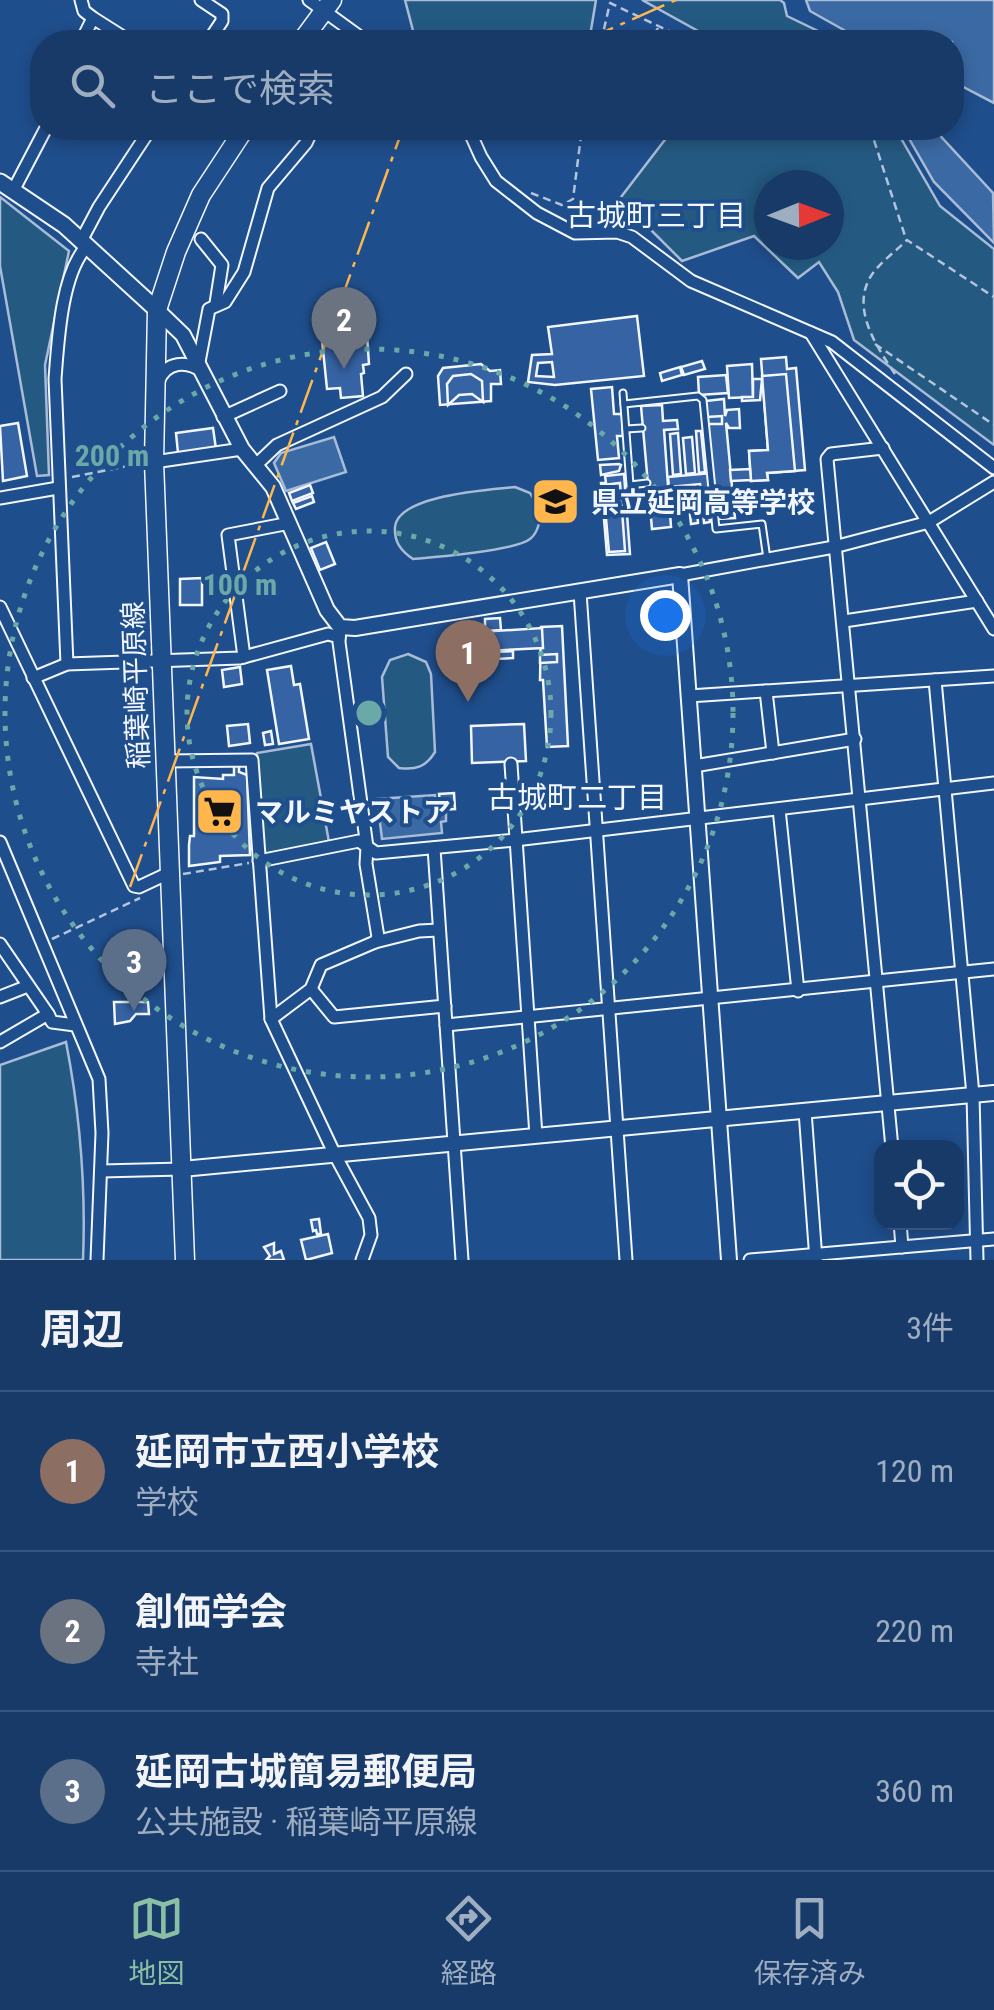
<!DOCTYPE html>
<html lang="ja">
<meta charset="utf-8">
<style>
:root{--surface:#173a69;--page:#20416f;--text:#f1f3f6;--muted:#9eadc0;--line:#36547d;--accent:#8abfa5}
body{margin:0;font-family:"Roboto Condensed","Noto Sans JP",sans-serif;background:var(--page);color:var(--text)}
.controls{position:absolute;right:30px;bottom:30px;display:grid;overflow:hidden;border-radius:20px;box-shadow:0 5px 15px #0003}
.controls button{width:90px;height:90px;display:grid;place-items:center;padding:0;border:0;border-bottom:2px solid var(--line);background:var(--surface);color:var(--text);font:50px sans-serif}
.compass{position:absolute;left:754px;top:170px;width:90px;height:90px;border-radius:50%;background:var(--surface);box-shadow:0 5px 15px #0003;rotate:89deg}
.you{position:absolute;left:665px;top:615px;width:35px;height:35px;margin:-25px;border:8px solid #fff;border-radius:50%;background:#1a73e8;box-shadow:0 0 0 15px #1a73e833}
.badge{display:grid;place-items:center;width:65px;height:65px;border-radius:50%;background:var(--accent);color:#fff;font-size:32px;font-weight:700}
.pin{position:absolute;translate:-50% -82px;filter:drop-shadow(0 2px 5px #0008)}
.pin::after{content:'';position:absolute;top:52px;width:35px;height:30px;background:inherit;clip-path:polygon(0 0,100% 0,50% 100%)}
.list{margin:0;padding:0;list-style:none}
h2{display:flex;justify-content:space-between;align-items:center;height:130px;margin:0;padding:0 40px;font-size:42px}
h2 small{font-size:32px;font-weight:400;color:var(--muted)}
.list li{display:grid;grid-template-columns:65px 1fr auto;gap:30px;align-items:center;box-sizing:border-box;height:160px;padding:0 40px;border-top:2px solid var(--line)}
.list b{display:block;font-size:38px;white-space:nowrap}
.list p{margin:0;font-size:32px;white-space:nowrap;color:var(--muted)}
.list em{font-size:32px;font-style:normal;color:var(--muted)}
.icon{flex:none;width:55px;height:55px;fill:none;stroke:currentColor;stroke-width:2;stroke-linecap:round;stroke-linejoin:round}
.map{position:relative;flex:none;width:994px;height:1260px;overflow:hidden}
.search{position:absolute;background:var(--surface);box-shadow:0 5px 15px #0003;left:30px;right:30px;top:30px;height:110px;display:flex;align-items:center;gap:25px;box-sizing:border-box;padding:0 35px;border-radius:40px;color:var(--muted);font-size:38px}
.sheet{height:610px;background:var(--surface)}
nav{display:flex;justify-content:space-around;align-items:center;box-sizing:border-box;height:140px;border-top:2px solid var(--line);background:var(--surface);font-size:28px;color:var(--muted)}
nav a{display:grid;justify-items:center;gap:5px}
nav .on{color:var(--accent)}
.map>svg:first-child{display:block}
.green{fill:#245a82;stroke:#a8bbd7;stroke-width:2.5;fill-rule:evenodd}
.water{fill:#3b69a3;stroke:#a8bbd7;stroke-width:2.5}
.building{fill:#3563a3;stroke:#f2f6ff;stroke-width:2.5;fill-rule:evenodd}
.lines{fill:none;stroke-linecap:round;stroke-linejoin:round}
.service-casing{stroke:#f2f6ff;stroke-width:9}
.minor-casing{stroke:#f2f6ff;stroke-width:15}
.tertiary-casing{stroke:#f2f6ff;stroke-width:18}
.secondary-casing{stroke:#f2f6ff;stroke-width:19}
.primary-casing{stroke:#f2f6ff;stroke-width:21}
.path{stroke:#b3c4dc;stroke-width:2.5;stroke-dasharray:8 5;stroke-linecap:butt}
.service{stroke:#1f4e8c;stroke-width:5}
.minor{stroke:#1f4e8c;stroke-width:11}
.tertiary{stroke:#1f4e8c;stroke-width:14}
.secondary{stroke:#1f4e8c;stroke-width:15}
.primary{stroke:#1f4e8c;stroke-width:18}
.power{stroke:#ffb74d;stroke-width:2.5;stroke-dasharray:35 8 5 8;stroke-linecap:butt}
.ring{fill:none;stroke:#6aa9a8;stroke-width:5;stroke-dasharray:5 10}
.labels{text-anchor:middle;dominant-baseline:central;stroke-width:8;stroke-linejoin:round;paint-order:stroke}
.poi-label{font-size:28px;font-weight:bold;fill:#f2f6ff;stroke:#1f4e8c;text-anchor:start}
.street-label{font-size:28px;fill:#f2f6ff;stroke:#1f4e8c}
.neighbourhood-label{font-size:30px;fill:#f2f6ff;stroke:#1f4e8c}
.centre{fill:#6aa9a8;stroke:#1f4e8c;stroke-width:5}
.ring-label{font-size:30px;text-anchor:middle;font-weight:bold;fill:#6aa9a8;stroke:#1f4e8c;stroke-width:8;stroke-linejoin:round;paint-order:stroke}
</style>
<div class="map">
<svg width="994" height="1260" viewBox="0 0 994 1260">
<rect width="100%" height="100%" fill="#1f4e8c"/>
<g class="green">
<polygon points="405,0 596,0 589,42 516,42 510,32 493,42 416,42"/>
<polygon points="642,0 780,0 784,3 787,16 824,34 828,42 718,42"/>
<path d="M674 128H860L862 131 895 128 940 206 994 249V445L854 340 838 292 819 262 798 278 754 236 682 261 643 222 608 214ZM769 185H829V245H769Z"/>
<polygon points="0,197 69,251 45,365 49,475 37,476 0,266"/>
<path d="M515 487 530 493 541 510C540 519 539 532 530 539 515 551 435 557 413 559 401 551 394 542 395 527 398 495 488 490 515 487Z"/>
<path d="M408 654 426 662 431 674 435 752C426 767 416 770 399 768L388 757 382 677 390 660Z"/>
<polygon points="311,744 329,842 264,854 257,753"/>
<path d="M66 1042C80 1114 86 1186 83 1260H0V1065Z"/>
</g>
<g class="water">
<polygon points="806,0 994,0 994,103 952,81 952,42 854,42 851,34 810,11"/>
<polygon points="903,128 933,128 993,193 994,243 934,182"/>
<polygon points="334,437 346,472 286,491 274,463 281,453"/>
<polygon points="435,795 436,810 446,812 446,821 441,822 442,833 382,839 377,799"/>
</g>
<g class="building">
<path d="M637 316 644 376 555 385 528 382 532 355 552 354 548 327ZM552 362 554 377 536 376 538 363Z"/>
<polygon points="367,336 369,364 363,365 364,373 361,374 363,396 341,398 340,388 327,389 322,340"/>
<polygon points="786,357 787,369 796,368 805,470 767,473 768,480 751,481 749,451 768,450 761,359"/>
<polygon points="702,361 705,369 684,375 681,367"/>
<polygon points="481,364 490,371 500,370 501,384 491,384 491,401 440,405 438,376 443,368"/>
<polygon points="752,364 753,397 729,398 727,366"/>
<polygon points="680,367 682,375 662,381 660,373"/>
<polygon points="471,374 482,381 483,402 472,394 459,395 448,405 447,384 453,376"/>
<polygon points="786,374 795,471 767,473 768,480 751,481 749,451 768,450 762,376"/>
<polygon points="726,375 728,393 699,395 698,377"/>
<polygon points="753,379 762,379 760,400 742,401 742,397 753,397"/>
<polygon points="612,387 614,414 622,414 623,436 617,436 619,458 598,460 591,389"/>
<polygon points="724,399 725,416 727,410 739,409 740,428 729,428 726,423 735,518 717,519 705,401"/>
<polygon points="662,405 663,421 677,420 678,429 664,430 671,527 652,529 641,406"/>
<polygon points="722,416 722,424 708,424 707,417"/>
<polygon points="18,423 27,476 3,481 0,426"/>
<polygon points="213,428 216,449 178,453 176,433"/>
<polygon points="696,431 701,431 705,472 699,473"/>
<polygon points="678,433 681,474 673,475 670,434"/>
<polygon points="692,437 695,473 686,474 683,438"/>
<polygon points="619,464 621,465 619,471 601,475 600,465"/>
<polygon points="750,469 751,480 731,481 730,470"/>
<polygon points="712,473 714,487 701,489 700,484 669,487 668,477"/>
<polygon points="624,474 630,554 607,555 601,483 606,483 605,476"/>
<polygon points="620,483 625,551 609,552 603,485"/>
<polygon points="310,485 313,493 292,501 289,493"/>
<polygon points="695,486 698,523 691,524 687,487"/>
<polygon points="707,491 710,522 704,523 701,492"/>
<polygon points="312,496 314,502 296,509 293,503"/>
<polygon points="326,542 335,564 320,570 311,548"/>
<polygon points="202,578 202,605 180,605 180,579"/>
<polygon points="500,618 501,630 485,631 485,619"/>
<polygon points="562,626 568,746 547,747 543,680 540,680 541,627"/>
<polygon points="542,628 543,648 449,653 448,634"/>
<rect x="479" y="637" width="9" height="14"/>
<polygon points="513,651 513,658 496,659 496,652"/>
<polygon points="557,654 557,662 540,663 540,655"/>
<polygon points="291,666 294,685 300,684 309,739 279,744 267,670"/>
<polygon points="240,667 242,684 224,687 222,670"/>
<polygon points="248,724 250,743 229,746 227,726"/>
<polygon points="524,724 526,761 472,763 471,726"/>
<polygon points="271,731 273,744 265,745 263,733"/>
<polygon points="234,765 239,765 239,772 247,775 250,855 220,856 220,862 189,866 189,845 190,836 194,836 194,777 223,779 223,775 234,775"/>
<polygon points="454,793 455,809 441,810 439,794"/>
<polygon points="114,1002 148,1002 149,1014 136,1014 130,1021 115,1024"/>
<polygon points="319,1219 321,1234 317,1234 316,1230 313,1231 311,1220"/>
<polygon points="328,1234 332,1253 306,1260 301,1240"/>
<polygon points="274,1243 274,1254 281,1251 284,1260 266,1260 270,1256 264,1247"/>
</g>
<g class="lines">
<defs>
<g id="service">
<polyline points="623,393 630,485 647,483"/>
<polyline points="624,404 698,396 703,400 716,529 762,524 767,559"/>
<polyline points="626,429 642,428"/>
</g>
<g id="minor">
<polyline points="201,0 222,14 222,21 208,42"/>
<polyline points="309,0 367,42"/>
<polyline points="93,18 131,42"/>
<polyline points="81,42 93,18 84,11 81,0"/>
<polyline points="468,128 481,157 496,181 537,213 575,233 617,232 632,237 691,281 832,342 994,468"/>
<polyline points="14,189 46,128"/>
<polyline points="201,239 222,265 216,303"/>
<polyline points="81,241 99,207 151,128"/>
<polyline points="811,333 994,629"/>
<polyline points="199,362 209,309 225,302 244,272 268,188 306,143 313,128"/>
<path d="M158 382C166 361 187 360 203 372"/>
<polyline points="223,417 280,391"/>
<polyline points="883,448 831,454 827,459 892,1148"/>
<polyline points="154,462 242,449"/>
<polyline points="257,464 277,445 382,397 406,374"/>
<polyline points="0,498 58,488"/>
<polyline points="680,575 834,547 929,522 994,482"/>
<polyline points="580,592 626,1260"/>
<polyline points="0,607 134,886 139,887 171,872"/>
<polyline points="844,621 977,601"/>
<polyline points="244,657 228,535 290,523"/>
<path d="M67 664 55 379C58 341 61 274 87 246"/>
<polyline points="33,678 67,664 240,658 328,634 339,637"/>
<polyline points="935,680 973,1095 977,1260"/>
<polyline points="766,691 773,753"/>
<polyline points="689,696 994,676"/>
<polyline points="166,761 252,760 271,1019 335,1155 369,1218 371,1235 362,1260"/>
<polyline points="511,764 536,1136"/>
<polyline points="694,766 855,739"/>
<polyline points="779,809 798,991"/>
<polyline points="0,842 99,1079 102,1133 97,1260"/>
<polyline points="434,848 462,1260"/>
<polyline points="259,861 359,841 376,853 515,840 994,783"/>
<polyline points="375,942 419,931 439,930"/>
<polyline points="0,944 48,1014"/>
<polyline points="311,989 334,1017 445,1006"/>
<polyline points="0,997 28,986"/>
<polyline points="271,1019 311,989 321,965 375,942 378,937 366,864 367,847 339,642 340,627"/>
<polyline points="446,1025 994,969"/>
<polyline points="0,1042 48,1014 52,1022 75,1025"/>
<polyline points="805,1111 816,1260"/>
<polyline points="101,1171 182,1169"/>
<polyline points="900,1222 902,1247"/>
<polyline points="750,1260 994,1239"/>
</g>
<g id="tertiary">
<polyline points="157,310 183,335 242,449 273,487 327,610 340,627 355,628 680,575 729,1260"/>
<polyline points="182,1169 994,1093"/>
</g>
<polyline id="secondary" points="0,182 64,225 157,310"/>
<g id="primary">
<polyline points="301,42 332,0"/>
<polyline points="185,1260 154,462 157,310 176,252 201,195 245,128"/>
</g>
</defs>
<use href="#service" class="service-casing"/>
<use href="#minor" class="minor-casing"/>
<use href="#tertiary" class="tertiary-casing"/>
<use href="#secondary" class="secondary-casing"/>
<use href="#primary" class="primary-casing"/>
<g class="path">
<polyline points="601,42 610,3 692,42"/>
<polyline points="650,42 658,28"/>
<polyline points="870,128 906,239"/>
<polyline points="531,193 562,205 573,199 582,128"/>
<polyline points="875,344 994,425"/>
<path d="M895 374C876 346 849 306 873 273 882 261 896 251 907 240L994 297"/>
<polyline points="72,477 138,464"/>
<polyline points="183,874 249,863"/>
<polyline points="52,939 140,898"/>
</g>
<use href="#service" class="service"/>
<use href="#minor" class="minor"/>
<use href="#tertiary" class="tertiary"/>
<use href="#secondary" class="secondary"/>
<use href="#primary" class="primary"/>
<g class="power">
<polyline points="581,42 676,0"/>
<polyline points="130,887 403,128"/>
</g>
</g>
<g class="ring">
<circle cx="369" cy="713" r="182"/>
<circle cx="369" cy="713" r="364"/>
</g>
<defs>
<symbol id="school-square" viewBox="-11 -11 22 22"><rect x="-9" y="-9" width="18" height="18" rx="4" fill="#ffb74d" stroke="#1f4e8c"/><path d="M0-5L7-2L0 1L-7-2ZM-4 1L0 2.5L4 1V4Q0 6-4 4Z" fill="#111"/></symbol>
<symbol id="supermarket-square" viewBox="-11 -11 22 22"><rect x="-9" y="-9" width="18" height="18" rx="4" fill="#ffb74d" stroke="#1f4e8c"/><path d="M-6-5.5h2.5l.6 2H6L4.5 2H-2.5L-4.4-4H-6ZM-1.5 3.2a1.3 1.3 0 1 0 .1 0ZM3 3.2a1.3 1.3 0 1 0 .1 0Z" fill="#111"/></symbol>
</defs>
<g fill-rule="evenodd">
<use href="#school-square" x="528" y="474" width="55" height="55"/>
<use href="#supermarket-square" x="192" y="784" width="55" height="55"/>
</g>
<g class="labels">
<g class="poi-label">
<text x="591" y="502">県立延岡高等学校</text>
<text x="255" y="812">マルミヤストア</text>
</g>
<g class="street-label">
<text transform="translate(136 685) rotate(-92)">稲葉崎平原線</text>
</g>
<g class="neighbourhood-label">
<text x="656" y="215">古城町三丁目</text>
<text x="577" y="797">古城町二丁目</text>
</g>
</g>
<circle cx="369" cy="713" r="15" class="centre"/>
<g class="ring-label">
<text x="112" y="466">200 m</text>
<text x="240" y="595">100 m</text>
</g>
</svg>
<div class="controls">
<button><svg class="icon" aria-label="locate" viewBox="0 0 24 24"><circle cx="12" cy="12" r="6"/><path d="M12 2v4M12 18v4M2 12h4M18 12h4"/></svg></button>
</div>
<svg class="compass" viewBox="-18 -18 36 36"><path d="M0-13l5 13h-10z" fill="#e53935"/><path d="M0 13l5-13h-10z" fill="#9eadc0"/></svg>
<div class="you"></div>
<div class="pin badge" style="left:468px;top:702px;background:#8d6e63">1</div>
<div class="pin badge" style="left:344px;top:369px;background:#6b7280">2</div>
<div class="pin badge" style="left:134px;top:1011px;background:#5c6f8a">3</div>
<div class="search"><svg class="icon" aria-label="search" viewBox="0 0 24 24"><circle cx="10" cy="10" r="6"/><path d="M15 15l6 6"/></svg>ここで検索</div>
</div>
<section class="sheet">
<h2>周辺<small>3件</small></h2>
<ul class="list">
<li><span class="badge" style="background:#8d6e63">1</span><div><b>延岡市立西小学校</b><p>学校</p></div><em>120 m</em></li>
<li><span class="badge" style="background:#6b7280">2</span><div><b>創価学会</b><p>寺社</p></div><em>220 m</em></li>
<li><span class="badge" style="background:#5c6f8a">3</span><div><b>延岡古城簡易郵便局</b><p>公共施設 · 稲葉崎平原線</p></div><em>360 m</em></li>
</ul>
</section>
<nav>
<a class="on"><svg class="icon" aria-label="map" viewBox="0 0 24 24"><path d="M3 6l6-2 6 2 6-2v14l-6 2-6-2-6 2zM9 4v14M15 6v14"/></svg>地図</a>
<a><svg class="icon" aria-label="directions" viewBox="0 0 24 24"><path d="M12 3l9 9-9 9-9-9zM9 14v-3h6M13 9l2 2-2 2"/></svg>経路</a>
<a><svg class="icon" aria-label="saved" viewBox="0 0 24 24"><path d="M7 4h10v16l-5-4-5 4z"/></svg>保存済み</a>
</nav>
